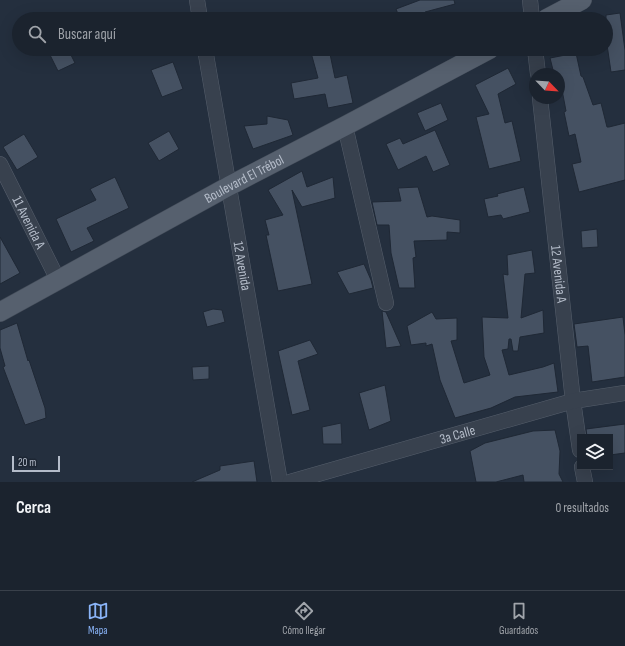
<!DOCTYPE html>
<html lang="es">
<meta charset="utf-8">
<style>
:root{--surface:#1b232e;--page:#242b36;--text:#f1f3f6;--muted:#a0a4aa;--line:#39404a;--accent:#8ab4f8}
body{margin:0;font-family:"Sofia Sans Condensed",sans-serif;background:var(--page);color:var(--text)}
.controls{position:absolute;right:12px;bottom:12px;display:grid;overflow:hidden;border-radius:0px;box-shadow:0 4px 16px #0002}
.controls button{width:36px;height:36px;display:grid;place-items:center;padding:0;border:0;border-bottom:1px solid var(--line);background:var(--surface);color:var(--text);font:20px sans-serif}
.compass{position:absolute;left:529px;top:68px;width:36px;height:36px;border-radius:50%;background:var(--surface);box-shadow:0 4px 16px #0002;rotate:115deg}
.scale{position:absolute;left:12px;bottom:10px;width:48px;box-sizing:border-box;padding-left:4px;border:2px solid #b4bcc9;border-top:0;font-size:11px;line-height:14px;white-space:nowrap;color:#b4bcc9;-webkit-text-stroke:3px #1d2633;paint-order:stroke}
.list{margin:0;padding:0;list-style:none}
h2{display:flex;justify-content:space-between;align-items:center;height:52px;margin:0;padding:0 16px;font-size:17px}
h2 small{font-size:13px;font-weight:400;color:var(--muted)}
.icon{flex:none;width:22px;height:22px;fill:none;stroke:currentColor;stroke-width:2;stroke-linecap:round;stroke-linejoin:round}
.map{position:relative;flex:none;width:625px;height:482px;overflow:hidden}
.search{position:absolute;background:var(--surface);box-shadow:0 4px 16px #0002;left:12px;right:12px;top:12px;height:44px;display:flex;align-items:center;gap:10px;box-sizing:border-box;padding:0 14px;border-radius:22px;color:var(--muted);font-size:15px}
.sheet{height:108px;background:var(--surface)}
nav{display:flex;justify-content:space-around;align-items:center;box-sizing:border-box;height:56px;border-top:1px solid var(--line);background:var(--surface);font-size:11px;color:var(--muted)}
nav a{display:grid;justify-items:center;gap:2px}
nav .on{color:var(--accent)}
.map>svg:first-child{display:block}
.building{fill:#455162;stroke:#1f2835}
.lines{fill:none;stroke-linecap:round;stroke-linejoin:round}
.minor-casing{stroke:#565f6c;stroke-width:16}
.major-casing{stroke:#414a57;stroke-width:20}
.minor{stroke:#38414e;stroke-width:15}
.major{stroke:#56606e;stroke-width:19}
.labels{text-anchor:middle;dominant-baseline:central;stroke-width:3;stroke-linejoin:round;paint-order:stroke}
.street-label{font-size:14px;fill:#b4bcc9;stroke:#1d2633}
</style>
<div class="map">
<svg width="625" height="482" viewBox="0 0 625 482">
<rect width="100%" height="100%" fill="#242f3e"/>
<g class="building">
<polygon points="420,0 454,0 455,4 425,12 428,19 400,19 396,9"/>
<polygon points="620,13 625,50 625,70 611,72 606,38 606,15"/>
<polygon points="47,49 68,49 75,63 58,71"/>
<polygon points="310,49 329,49 335,78 347,75 353,103 328,108 325,94 294,99 291,83 318,78"/>
<polygon points="576,53 581,76 583,77 593,105 601,103 607,127 609,127 625,123 625,180 579,192 572,164 581,162 575,134 569,136 564,112 566,111 559,74 554,74 550,58"/>
<polygon points="173,62 183,89 162,97 151,70"/>
<polygon points="508,68 516,84 498,94 505,123 512,121 521,161 489,169 476,117 489,114 475,85"/>
<polygon points="441,103 448,120 425,131 417,113"/>
<polygon points="267,116 288,120 293,135 253,149 244,126 267,124"/>
<polygon points="435,130 450,165 433,172 426,156 398,170 386,144 400,138 403,144"/>
<polygon points="169,131 179,149 159,161 148,143"/>
<polygon points="24,134 38,157 17,170 3,147"/>
<polygon points="302,171 307,187 333,177 335,198 302,207 292,190 312,284 278,291 266,235 269,235 265,220 283,215 268,190"/>
<polygon points="115,177 129,208 87,228 94,241 71,252 56,219 96,200 90,189"/>
<polygon points="418,187 427,217 432,216 460,220 460,233 447,232 447,240 414,241 416,257 413,258 415,288 399,288 391,253 389,225 377,225 372,202 401,201 398,188"/>
<polygon points="524,187 530,212 503,219 501,215 488,217 484,199 498,196 497,194"/>
<polygon points="597,229 598,247 582,248 581,231"/>
<polygon points="0,237 20,273 0,284"/>
<polygon points="532,250 535,273 525,274 521,318 543,310 544,333 520,337 518,351 513,351 511,339 509,339 508,349 502,350 509,375 543,367 554,363 558,392 515,397 491,408 455,418 440,380 432,344 426,346 426,343 411,345 407,326 432,312 436,319 457,318 457,340 451,341 464,383 490,375 484,357 482,317 508,318 503,274 508,275 507,255"/>
<polygon points="364,264 371,280 373,288 349,294 337,272"/>
<polygon points="213,309 222,310 225,322 207,327 203,312"/>
<polygon points="382,311 386,312 401,346 386,348"/>
<polygon points="623,317 625,335 625,377 592,382 588,346 577,347 574,324"/>
<polygon points="17,323 28,361 29,360 45,408 46,418 25,425 3,367 5,366 0,348 0,330"/>
<polygon points="310,340 318,354 298,361 310,410 292,415 278,351"/>
<polygon points="209,366 209,379 193,380 192,367"/>
<polygon points="385,385 391,421 369,430 359,393"/>
<polygon points="341,423 342,444 323,444 322,427"/>
<polygon points="625,424 625,453 610,455 610,437 587,437 586,429"/>
<polygon points="555,430 560,451 559,474 563,482 524,482 523,475 496,482 476,482 470,451 485,443 533,431"/>
<polygon points="254,461 257,482 192,482 220,470 220,466"/>
</g>
<g class="lines">
<defs>
<g id="minor">
<polyline points="197,0 200,19"/>
<polyline points="530,0 532,19"/>
<path id="s1" d="M205 49 280 482"/>
<polyline points="535,49 538,74"/>
<path id="s2" d="M540 98 573 401 580 450"/>
<polyline points="345,126 386,303"/>
<path id="s3" d="M0 164 58 280"/>
<polyline points="582,467 585,482"/>
<path id="s4" d="M290 482 573 401 625 393"/>
</g>
<g id="major">
<polyline points="546,19 582,0"/>
<path id="s5" d="M0 312 229 186 345 126 490 49"/>
</g>
</defs>
<use href="#minor" class="minor-casing"/>
<use href="#major" class="major-casing"/>
<use href="#minor" class="minor"/>
<use href="#major" class="major"/>
</g>
<g class="labels">
<g class="street-label">
<text stroke="none"><textPath href="#s5" startOffset="278">Boulevard El Trébol</textPath></text>
<text stroke="none"><textPath href="#s3" startOffset="65">11 Avenida A</textPath></text>
<text stroke="none"><textPath href="#s1" startOffset="220">12 Avenida</textPath></text>
<text stroke="none"><textPath href="#s2" startOffset="177">12 Avenida A</textPath></text>
<text stroke="none"><textPath href="#s4" startOffset="174">3a Calle</textPath></text>
</g>
</g>
</svg>
<div class="controls">
<button><svg class="icon" aria-label="layers" viewBox="0 0 24 24"><path d="M12 4l9 5-9 5-9-5zM3 14l9 5 9-5"/></svg></button>
</div>
<svg class="compass" viewBox="-18 -18 36 36"><path d="M0-13l5 13h-10z" fill="#e53935"/><path d="M0 13l5-13h-10z" fill="#a0a4aa"/></svg>
<div class="scale">20 m</div>
<div class="search"><svg class="icon" aria-label="search" viewBox="0 0 24 24"><circle cx="10" cy="10" r="6"/><path d="M15 15l6 6"/></svg>Buscar aquí</div>
</div>
<section class="sheet">
<h2>Cerca<small>0 resultados</small></h2>
<ul class="list">
</ul>
</section>
<nav>
<a class="on"><svg class="icon" aria-label="map" viewBox="0 0 24 24"><path d="M3 6l6-2 6 2 6-2v14l-6 2-6-2-6 2zM9 4v14M15 6v14"/></svg>Mapa</a>
<a><svg class="icon" aria-label="directions" viewBox="0 0 24 24"><path d="M12 3l9 9-9 9-9-9zM9 14v-3h6M13 9l2 2-2 2"/></svg>Cómo llegar</a>
<a><svg class="icon" aria-label="saved" viewBox="0 0 24 24"><path d="M7 4h10v16l-5-4-5 4z"/></svg>Guardados</a>
</nav>
